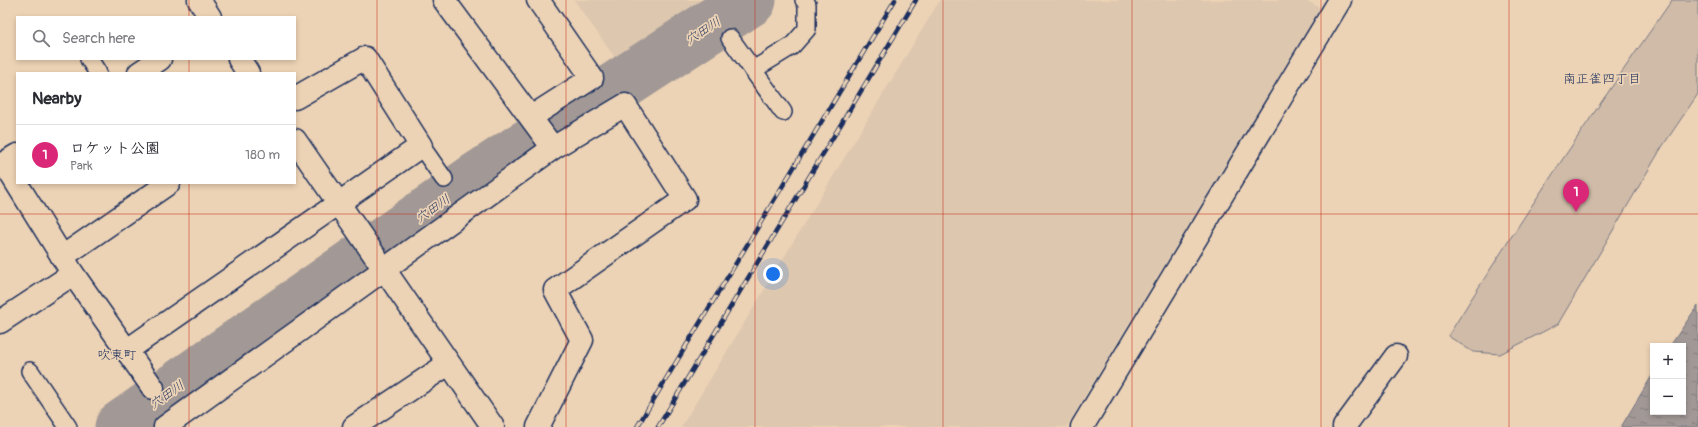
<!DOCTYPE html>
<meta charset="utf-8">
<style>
:root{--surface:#fff;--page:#f2f2f3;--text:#2b2b33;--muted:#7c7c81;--line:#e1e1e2;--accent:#db2777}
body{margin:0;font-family:Pangolin,"Klee One",sans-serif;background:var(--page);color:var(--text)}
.controls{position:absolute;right:12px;bottom:12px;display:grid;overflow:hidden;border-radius:0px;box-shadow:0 2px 6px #0003}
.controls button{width:36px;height:36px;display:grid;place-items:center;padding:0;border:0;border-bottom:1px solid var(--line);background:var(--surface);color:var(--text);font:20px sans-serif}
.you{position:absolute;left:773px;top:274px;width:14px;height:14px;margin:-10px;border:3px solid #fff;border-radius:50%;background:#1a73e8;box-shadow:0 0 0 6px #1a73e833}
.badge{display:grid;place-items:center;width:26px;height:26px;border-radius:50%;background:var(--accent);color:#fff;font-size:13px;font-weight:700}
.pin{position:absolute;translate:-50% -33px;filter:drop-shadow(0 1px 2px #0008)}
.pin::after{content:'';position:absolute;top:21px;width:14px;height:12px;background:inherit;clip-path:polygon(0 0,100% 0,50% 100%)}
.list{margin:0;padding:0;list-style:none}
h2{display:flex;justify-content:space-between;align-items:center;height:52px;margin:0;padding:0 16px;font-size:17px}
h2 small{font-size:13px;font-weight:400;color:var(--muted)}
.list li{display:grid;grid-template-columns:26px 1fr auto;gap:12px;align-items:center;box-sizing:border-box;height:60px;padding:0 16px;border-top:1px solid var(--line)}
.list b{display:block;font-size:15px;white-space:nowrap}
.list p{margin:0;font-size:13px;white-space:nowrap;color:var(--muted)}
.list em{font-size:13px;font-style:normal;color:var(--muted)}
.icon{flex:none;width:22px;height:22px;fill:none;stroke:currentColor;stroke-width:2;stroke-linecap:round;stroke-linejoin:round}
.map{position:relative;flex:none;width:1698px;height:427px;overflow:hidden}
.search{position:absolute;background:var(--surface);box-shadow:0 2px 6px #0003;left:16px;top:16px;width:280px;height:44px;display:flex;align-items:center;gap:10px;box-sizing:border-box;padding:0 14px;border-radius:0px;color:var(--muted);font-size:15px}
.panel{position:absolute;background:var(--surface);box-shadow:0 2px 6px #0003;left:16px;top:72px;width:280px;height:112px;border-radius:0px}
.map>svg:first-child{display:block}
.built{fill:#ddc7af}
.park{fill:#cfbba8;stroke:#757583}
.water{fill:url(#water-ripples);stroke:#6c6f80}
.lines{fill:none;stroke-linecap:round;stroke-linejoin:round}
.river{stroke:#a29996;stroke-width:53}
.service-casing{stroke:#1b2f5e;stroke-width:20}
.minor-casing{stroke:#1b2f5e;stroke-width:25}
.service{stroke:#edd3b5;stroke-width:17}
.minor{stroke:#edd3b5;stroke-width:22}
.rail-casing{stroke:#1b2f5e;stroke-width:4.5}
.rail{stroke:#edd3b5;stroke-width:3;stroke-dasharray:9;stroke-linecap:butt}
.grid{fill:none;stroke:#c8321e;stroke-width:1;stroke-opacity:0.55}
.labels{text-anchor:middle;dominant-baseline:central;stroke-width:3.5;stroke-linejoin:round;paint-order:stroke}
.water-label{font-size:13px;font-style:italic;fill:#364469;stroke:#edd3b5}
.neighbourhood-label{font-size:13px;fill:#1b2f5e;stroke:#edd3b5}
</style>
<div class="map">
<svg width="1698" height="427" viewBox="0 0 1698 427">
<defs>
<pattern id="water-ripples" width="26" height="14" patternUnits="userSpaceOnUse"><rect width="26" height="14" fill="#a29996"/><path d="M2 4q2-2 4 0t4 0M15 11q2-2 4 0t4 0" fill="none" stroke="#837d7e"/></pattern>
</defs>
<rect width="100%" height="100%" fill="#edd3b5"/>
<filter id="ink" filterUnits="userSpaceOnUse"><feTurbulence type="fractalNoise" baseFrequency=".025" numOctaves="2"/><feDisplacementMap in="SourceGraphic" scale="8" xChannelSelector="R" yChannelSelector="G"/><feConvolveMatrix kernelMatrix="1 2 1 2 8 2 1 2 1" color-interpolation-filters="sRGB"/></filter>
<g filter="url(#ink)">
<g class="built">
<polygon points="574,0 734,0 628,76"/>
<polygon points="940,0 1305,0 1321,8 1066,427 681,427"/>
</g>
<path class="park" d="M1672 0H1698V94L1662 147 1558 324 1500 354 1473 352 1448 336C1519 222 1595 110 1672 0Z"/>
<polygon class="water" points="1698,305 1698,427 1621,427 1653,374 1653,412 1683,412 1683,346 1670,346"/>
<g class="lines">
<polyline class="river" points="121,427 478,178 750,0"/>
<defs>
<g id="service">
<polyline points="730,38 783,112"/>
<polyline points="89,59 98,73"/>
<polyline points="753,70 792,46 807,29 807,4 804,0"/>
<polyline points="421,146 444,179"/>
<polyline points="30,371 68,427"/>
</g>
<g id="minor">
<polyline points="199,0 210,17"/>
<polyline points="444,0 553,148"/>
<polyline points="239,59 248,73"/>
<polyline points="139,73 160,59"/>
<polyline points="531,117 592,78 538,0"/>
<polyline points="295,140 493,427"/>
<polyline points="17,155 4,163 73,274 153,388"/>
<polyline points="62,257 169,183"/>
<polyline points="0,322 73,274"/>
<polyline points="126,351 421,146 365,58 295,98"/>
<polyline points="165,427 553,148 625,105 685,199 555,290 582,340 538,427"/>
<polyline points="354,427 448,364"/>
<polyline points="1082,427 1340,0"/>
<polyline points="1344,427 1396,356"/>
</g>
</defs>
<use href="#service" class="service-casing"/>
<use href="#minor" class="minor-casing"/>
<use href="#service" class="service"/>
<use href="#minor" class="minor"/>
<defs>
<g id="rail">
<polyline points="637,427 895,0"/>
<polyline points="658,427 916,0"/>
</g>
</defs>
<use href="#rail" class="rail-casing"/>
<use href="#rail" class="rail"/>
</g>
</g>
<path class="grid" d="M189 0V17M377 0V427M566 0V427M755 0V427M943 0V427M1132 0V427M1321 0V427M1509 0V427M189 59V73M189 183V427M0 214H1698"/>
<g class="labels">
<g class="water-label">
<text transform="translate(703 31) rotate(-33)">穴田川</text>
<text transform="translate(433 209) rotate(-35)">穴田川</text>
<text transform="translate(167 395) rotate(-35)">穴田川</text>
</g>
<g class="neighbourhood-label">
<text x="1602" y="79">南正雀四丁目</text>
<text x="117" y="355">吹東町</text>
</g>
</g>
</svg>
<div class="controls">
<button>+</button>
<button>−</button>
</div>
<div class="you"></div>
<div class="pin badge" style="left:1576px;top:212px">1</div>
<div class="search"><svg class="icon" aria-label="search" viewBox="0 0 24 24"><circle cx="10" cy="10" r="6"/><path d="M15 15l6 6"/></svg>Search here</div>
<section class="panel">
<h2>Nearby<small></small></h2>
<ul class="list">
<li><span class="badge">1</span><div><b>ロケット公園</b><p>Park</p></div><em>180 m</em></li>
</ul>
</section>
</div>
